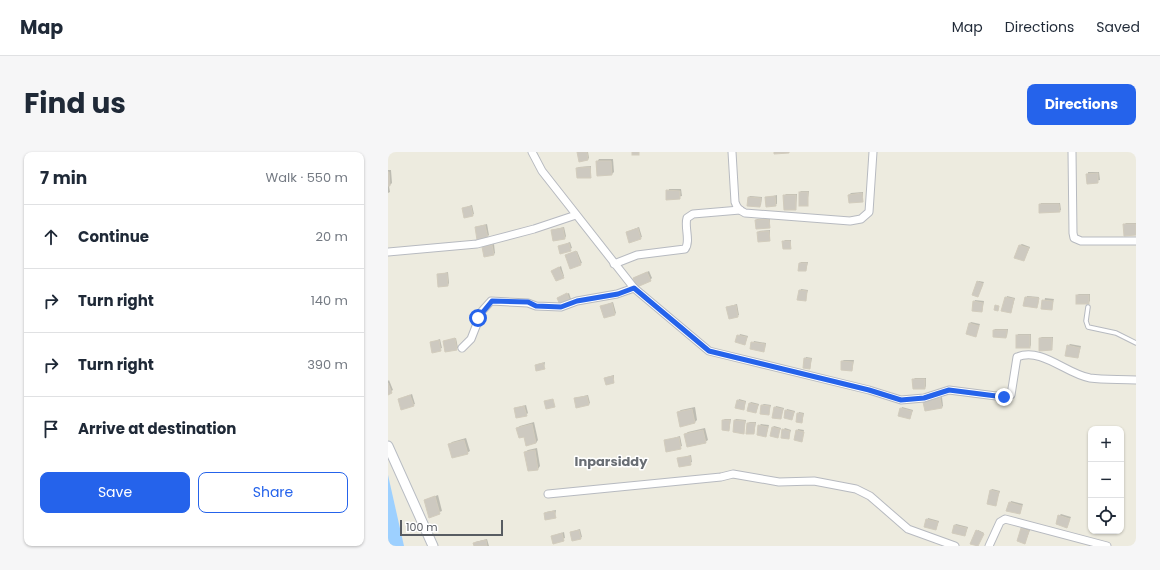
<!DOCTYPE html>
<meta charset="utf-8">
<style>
:root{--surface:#fff;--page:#f6f6f7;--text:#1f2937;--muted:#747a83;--line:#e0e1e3;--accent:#2563eb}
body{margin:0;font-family:Poppins,sans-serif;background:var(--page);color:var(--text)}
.controls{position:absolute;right:12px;bottom:12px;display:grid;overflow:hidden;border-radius:8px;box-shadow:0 1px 3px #0004}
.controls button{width:36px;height:36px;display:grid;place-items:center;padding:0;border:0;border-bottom:1px solid var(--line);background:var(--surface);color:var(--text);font:20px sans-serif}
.scale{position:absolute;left:12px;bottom:10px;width:103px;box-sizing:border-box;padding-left:4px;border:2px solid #585c62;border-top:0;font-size:11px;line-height:14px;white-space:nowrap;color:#585c62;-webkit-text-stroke:3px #fff;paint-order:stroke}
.stop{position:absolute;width:12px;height:12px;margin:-9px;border:3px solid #2563eb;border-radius:50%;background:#fff}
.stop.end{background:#2563eb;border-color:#fff;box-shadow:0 1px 4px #0008}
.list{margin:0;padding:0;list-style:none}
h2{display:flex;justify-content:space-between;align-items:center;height:52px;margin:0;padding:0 16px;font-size:17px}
h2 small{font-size:13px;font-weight:400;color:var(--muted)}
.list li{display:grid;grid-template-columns:26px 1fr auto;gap:12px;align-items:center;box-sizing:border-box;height:64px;padding:0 16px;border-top:1px solid var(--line)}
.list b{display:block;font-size:15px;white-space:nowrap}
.list em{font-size:13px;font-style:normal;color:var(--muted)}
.actions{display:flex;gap:8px;padding:12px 16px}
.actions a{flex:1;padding:9px 0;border:1px solid var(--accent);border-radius:8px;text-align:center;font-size:14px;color:var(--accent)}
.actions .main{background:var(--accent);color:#fff}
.icon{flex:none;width:22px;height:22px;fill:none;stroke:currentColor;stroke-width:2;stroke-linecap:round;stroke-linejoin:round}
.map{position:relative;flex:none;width:748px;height:394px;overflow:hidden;border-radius:8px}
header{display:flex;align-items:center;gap:24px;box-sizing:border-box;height:56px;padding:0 20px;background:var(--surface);border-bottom:1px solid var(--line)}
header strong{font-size:19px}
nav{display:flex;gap:22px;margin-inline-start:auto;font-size:14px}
.intro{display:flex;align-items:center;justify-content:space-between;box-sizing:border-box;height:96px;padding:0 24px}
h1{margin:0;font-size:28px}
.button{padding:10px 18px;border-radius:8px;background:var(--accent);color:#fff;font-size:14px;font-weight:700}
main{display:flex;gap:24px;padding:0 24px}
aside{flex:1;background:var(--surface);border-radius:8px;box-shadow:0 1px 3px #0004}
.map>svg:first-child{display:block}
.water{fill:#9dd0ff}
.shadow{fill:#0003}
.building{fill:#cdc9c0;stroke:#d2ccbd}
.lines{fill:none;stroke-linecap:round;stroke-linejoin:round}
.service-casing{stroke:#b7bac0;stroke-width:5.5}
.minor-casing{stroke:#b7bac0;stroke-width:9}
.secondary-casing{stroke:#b8bcc3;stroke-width:11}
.service{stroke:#fff;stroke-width:3.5}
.minor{stroke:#fff;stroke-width:7}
.secondary{stroke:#fff;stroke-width:9}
.route{stroke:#2563eb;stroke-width:5}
.labels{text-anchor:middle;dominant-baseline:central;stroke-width:3;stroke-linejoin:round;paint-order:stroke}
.quarter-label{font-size:13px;font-weight:bold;fill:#696e74;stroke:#fff}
</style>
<header>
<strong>Map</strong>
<nav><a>Map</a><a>Directions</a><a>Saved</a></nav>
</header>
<div class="intro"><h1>Find us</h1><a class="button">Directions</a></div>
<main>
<aside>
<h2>7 min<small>Walk · 550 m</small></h2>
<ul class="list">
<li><svg class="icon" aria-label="ahead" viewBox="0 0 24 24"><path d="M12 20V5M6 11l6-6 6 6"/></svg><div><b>Continue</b></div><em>20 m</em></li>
<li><svg class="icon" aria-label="right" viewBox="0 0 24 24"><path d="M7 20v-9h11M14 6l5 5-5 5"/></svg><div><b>Turn right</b></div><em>140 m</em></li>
<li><svg class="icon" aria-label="right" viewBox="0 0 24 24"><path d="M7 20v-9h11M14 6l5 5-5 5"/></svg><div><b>Turn right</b></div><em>390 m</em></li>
<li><svg class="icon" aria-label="arrive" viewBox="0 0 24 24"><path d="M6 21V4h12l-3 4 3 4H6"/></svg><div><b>Arrive at destination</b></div></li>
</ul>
<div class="actions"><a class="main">Save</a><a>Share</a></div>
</aside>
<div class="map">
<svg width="748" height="394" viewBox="0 0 748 394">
<rect width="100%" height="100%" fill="#edebdf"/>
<polygon class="water" points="0,323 16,394 0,394"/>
<g class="shadow">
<polygon points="190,0 200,0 201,6 200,7"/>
<polygon points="211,7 225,7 226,20 224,22 209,10"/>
<polygon points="203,14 202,25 189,16 191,15"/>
<polygon points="0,18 3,18 4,31 1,34 2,40 0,41"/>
<polygon points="700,20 711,20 712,28 700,30"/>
<polygon points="281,37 293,37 294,44 279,47"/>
<polygon points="413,39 421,39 419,53 412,40"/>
<polygon points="475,40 475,49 461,43 463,41"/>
<polygon points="398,42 409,42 408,57 396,44"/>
<polygon points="389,43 389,52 378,54 378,46"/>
<polygon points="362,44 374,45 373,53 371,54 361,45"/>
<polygon points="653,51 672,51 673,58 671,59 652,53"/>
<polygon points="84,53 86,62 84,63 76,56"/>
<polygon points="382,66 382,75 368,68 369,67"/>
<polygon points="738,71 748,71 748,82 736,73"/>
<polygon points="99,72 101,83 99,85 88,75"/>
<polygon points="176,75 178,84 177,86 164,78"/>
<polygon points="251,75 254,85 242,90 239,80"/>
<polygon points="382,78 382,88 370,81 371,79"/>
<polygon points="397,88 403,88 402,96 395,90"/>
<polygon points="182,90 184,96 173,101 171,95"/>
<polygon points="106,92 107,101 106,102 95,95"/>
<polygon points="634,92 642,95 636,108 632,93"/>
<polygon points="189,99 194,111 192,112 180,102"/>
<polygon points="413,110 420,110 418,118 412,111"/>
<polygon points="173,114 176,124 175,125 164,119"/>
<polygon points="261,119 264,126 262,128 246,126"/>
<polygon points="60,120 61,131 60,133 50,123"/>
<polygon points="591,129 596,130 590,144 589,130"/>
<polygon points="413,137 420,138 417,148 412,139"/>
<polygon points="181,141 183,147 182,148 170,146"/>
<polygon points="691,142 702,142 702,149 700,151 689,143"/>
<polygon points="619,144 627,146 623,160 615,158"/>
<polygon points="639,144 651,145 650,153 649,154 637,153"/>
<polygon points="657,146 666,147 663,157 655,156"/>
<polygon points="587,148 596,149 594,159 586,150"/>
<polygon points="225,150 228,161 227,162 214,154"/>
<polygon points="349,152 351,163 349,164 339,155"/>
<polygon points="583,170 592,172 588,183 581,172"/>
<polygon points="607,177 620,177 619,184 618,185 606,178"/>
<polygon points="352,182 360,184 357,192 349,189"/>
<polygon points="630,182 643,182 643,193 642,195 629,184"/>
<polygon points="654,185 665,185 664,197 652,186"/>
<polygon points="68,186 70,196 68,197 56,189"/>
<polygon points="52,187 54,196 45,199 43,191"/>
<polygon points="366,189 378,191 377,197 375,199 363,196"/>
<polygon points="682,192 693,194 690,205 680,194"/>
<polygon points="418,205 424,206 422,216 417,207"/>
<polygon points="456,208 466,208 464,218 454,209"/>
<polygon points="157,210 156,216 148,213 150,212"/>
<polygon points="226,223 226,230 217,226 219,225"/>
<polygon points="527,226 538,226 538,234 537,236 525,228"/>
<polygon points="1,228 5,238 0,241 0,229"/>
<polygon points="24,242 27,252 25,253 11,247"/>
<polygon points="200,243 202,251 200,253 187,246"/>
<polygon points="554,245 555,254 554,255 537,250"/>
<polygon points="351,247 358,249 356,257 350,249"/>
<polygon points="363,250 371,252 368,260 362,251"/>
<polygon points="376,252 383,253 380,262 374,253"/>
<polygon points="138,253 140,261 138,263 127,256"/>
<polygon points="388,254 396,256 392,266 387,256"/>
<polygon points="307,255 309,268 307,270 290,260 293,258"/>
<polygon points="514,255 525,258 522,266 513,257"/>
<polygon points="399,257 407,259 404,267 398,259"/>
<polygon points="411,260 416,261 414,270 410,262"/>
<polygon points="337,267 343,267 341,278 335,268"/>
<polygon points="348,267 358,268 355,281 347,268"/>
<polygon points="146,270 150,288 148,291 137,284 129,276 132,274"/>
<polygon points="362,270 368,270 366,281 360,271"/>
<polygon points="373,272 381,273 378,284 371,274"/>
<polygon points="386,274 393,276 389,285 385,275"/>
<polygon points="317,276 320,288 317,290 297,282 300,280"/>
<polygon points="397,276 403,278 400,286 395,278"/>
<polygon points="410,277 416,278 413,289 409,279"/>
<polygon points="292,284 294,294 279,299 277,289"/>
<polygon points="78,286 82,299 79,301 62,292 64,290"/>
<polygon points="149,296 152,314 150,317 137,300 140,298"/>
<polygon points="303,303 304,310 292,314 290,307"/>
<polygon points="604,337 612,339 607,353 603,338"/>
<polygon points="50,343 54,359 42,364 37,348"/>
<polygon points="623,349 635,352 632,361 622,351"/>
<polygon points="168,358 167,365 157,361 158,360"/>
<polygon points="673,362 683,365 679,374 671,364"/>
<polygon points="540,366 551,369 548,377 539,368"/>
<polygon points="568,372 580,375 577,383 567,373"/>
<polygon points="635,375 642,378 637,391 634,377"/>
<polygon points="192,377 194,385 192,386 183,380"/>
<polygon points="590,378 596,381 589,394 583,391"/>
<polygon points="176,380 177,386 166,390 164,384"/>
<polygon points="99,387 101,394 87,394 87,390"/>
</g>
<g class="building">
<polygon points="189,0 199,0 200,8 191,10"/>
<rect x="244" y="0" width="7" height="3"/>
<polygon points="386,0 401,0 401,1 386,2"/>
<polygon points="208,9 223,9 224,23 209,24"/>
<polygon points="202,15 203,26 189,26 188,16"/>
<polygon points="0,20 1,20 2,34 0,34"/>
<polygon points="710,21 710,31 699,32 698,22"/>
<polygon points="278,38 292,39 292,47 278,48"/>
<rect x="411" y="40" width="9" height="14"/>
<polygon points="474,41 475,50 461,51 460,43"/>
<polygon points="395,43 408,43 408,58 396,58"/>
<polygon points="387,44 388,54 378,55 377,45"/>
<polygon points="360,45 373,46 372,55 359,54"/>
<polygon points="651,52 671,52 672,60 651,61"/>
<polygon points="83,54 85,64 76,66 74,56"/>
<polygon points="381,67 382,76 368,77 367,68"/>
<polygon points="735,72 748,72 748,83 736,84"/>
<polygon points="97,73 100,86 89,88 87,75"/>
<polygon points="175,76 177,87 165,89 163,78"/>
<polygon points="250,76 253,87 241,91 238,80"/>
<polygon points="381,79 382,89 370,90 369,80"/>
<polygon points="394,89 402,89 403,97 395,97"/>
<polygon points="181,91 183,99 172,102 170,94"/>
<polygon points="104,93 106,103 96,105 94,95"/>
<polygon points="631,93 641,96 636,109 626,106"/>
<polygon points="188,99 193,113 182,117 177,103"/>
<polygon points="411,111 419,111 418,119 410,119"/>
<polygon points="171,115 176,126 168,129 163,119"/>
<polygon points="259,120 263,129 249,135 245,126"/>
<polygon points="59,121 60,134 50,135 49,122"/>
<polygon points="589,129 595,132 590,145 584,143"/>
<polygon points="411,138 419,139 418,149 409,148"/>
<polygon points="179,141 182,149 172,153 169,146"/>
<rect x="688" y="143" width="13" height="9"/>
<polygon points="617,145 626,147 623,161 613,159"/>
<polygon points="637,145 651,146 649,156 635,154"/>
<polygon points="654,148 665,149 664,158 653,157"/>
<polygon points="585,149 595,151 594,160 584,159"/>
<polygon points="224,151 227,163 216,166 212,154"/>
<polygon points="348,153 350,165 341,167 338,155"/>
<polygon points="607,153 611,154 610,159 606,158"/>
<polygon points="581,171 591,174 588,185 578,182"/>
<polygon points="605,178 619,178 618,186 605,185"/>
<polygon points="349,183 359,185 357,193 347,190"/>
<rect x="628" y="183" width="14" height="13"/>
<polygon points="67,186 69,198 57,200 55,189"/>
<polygon points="651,186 664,186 664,198 651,199"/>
<polygon points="51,188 53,199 44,201 42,190"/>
<polygon points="363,190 377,192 376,200 362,197"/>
<polygon points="679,193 692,196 690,206 677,204"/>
<polygon points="416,206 423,207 422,217 415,216"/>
<polygon points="453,209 465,210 464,219 453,218"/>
<polygon points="155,211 157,217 148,219 147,213"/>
<polygon points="225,224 226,231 218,233 216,226"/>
<polygon points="524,227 537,227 537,237 525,237"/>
<polygon points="0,231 4,241 0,243"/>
<polygon points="22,243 26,254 13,258 10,247"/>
<polygon points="199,244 201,253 188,256 186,246"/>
<polygon points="552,246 554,256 537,259 535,250"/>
<polygon points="165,247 167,255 158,257 156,249"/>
<polygon points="349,248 357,250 356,258 347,256"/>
<polygon points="361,251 370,253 368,261 359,259"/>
<polygon points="373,253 382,254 381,263 372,262"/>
<polygon points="136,254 139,264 128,266 126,256"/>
<polygon points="386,255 395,257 393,267 384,266"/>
<polygon points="512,256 524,259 522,267 510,264"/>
<polygon points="304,257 307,271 292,275 289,260"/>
<polygon points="397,258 406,260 404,268 396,266"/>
<polygon points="409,261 415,262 414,271 408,270"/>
<polygon points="334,268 342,268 341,279 334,278"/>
<polygon points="346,268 357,269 356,282 345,280"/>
<polygon points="359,271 367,271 366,282 358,282"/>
<polygon points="144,272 148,291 138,294 136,285 131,286 128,276"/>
<polygon points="370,273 380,275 378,285 369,283"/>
<polygon points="384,275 392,277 390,286 382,284"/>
<polygon points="394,277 402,279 401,287 393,286"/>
<polygon points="315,278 318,291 299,295 296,282"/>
<polygon points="408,278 416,280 414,290 406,288"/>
<polygon points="291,285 293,297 278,300 276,288"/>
<polygon points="76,288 80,302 64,306 60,292"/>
<polygon points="147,298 150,318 140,319 136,300"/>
<polygon points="302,304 303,313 291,315 289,306"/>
<polygon points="602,338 611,340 608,354 599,352"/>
<polygon points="47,344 52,362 41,366 36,348"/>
<polygon points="621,350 634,354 632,362 618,359"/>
<polygon points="166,359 168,366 157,368 156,361"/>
<polygon points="670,363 682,367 679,376 668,372"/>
<polygon points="538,367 550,370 548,378 536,375"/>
<polygon points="566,373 579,376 577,384 564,381"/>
<polygon points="633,376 641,379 637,392 629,389"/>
<polygon points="191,378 193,387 184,389 182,380"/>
<polygon points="588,378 596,382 590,394 582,392"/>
<polygon points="174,381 176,389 165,392 163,384"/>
<polygon points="98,388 99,394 86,394 85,391"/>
</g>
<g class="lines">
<defs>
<polyline id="service" points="700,155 698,169 700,175 728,181 748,191"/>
<g id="minor">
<path d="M144 0 154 19 246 136 321 199 481 238 513 248 536 246 561 238 616 245 623 243 629 205C654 195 678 222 702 226 716 228 733 227 748 228"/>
<path d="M344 0 347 50C349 56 351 58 357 61L462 69 473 67 481 60 485 0"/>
<polyline points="684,0 685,81 686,86 693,89 748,89"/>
<polyline points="0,100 89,92 146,77 188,63"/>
<path d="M226 112 249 103 297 97C303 89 296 75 299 66L305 62 352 58"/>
<polyline points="74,196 83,187 94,159 103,149 140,151 148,154 173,155 189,149 229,142 246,136"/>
<polyline points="160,342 333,325 345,322 391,330 426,329 468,337 482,344 520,377 567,394"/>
<polyline points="601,394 612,370 617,367 719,394"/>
</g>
<polyline id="secondary" points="0,294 45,394"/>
</defs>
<use href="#service" class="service-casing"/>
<use href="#minor" class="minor-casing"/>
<use href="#secondary" class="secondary-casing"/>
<use href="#service" class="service"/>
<use href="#minor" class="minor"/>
<use href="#secondary" class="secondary"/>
</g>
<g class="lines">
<polyline class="route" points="90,166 104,149 140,150 148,154 173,155 189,149 230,142 246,136 321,199 481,238 513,248 536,246 561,238 616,245"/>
</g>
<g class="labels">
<g class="quarter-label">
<text x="223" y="309">Inparsiddy</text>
</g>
</g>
</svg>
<div class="controls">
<button>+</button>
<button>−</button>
<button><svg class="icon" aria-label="locate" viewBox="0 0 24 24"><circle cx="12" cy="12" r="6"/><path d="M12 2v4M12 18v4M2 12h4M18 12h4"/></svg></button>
</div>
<div class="scale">100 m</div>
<div class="stop" style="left:90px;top:166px"></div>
<div class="stop end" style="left:616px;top:245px"></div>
</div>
</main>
